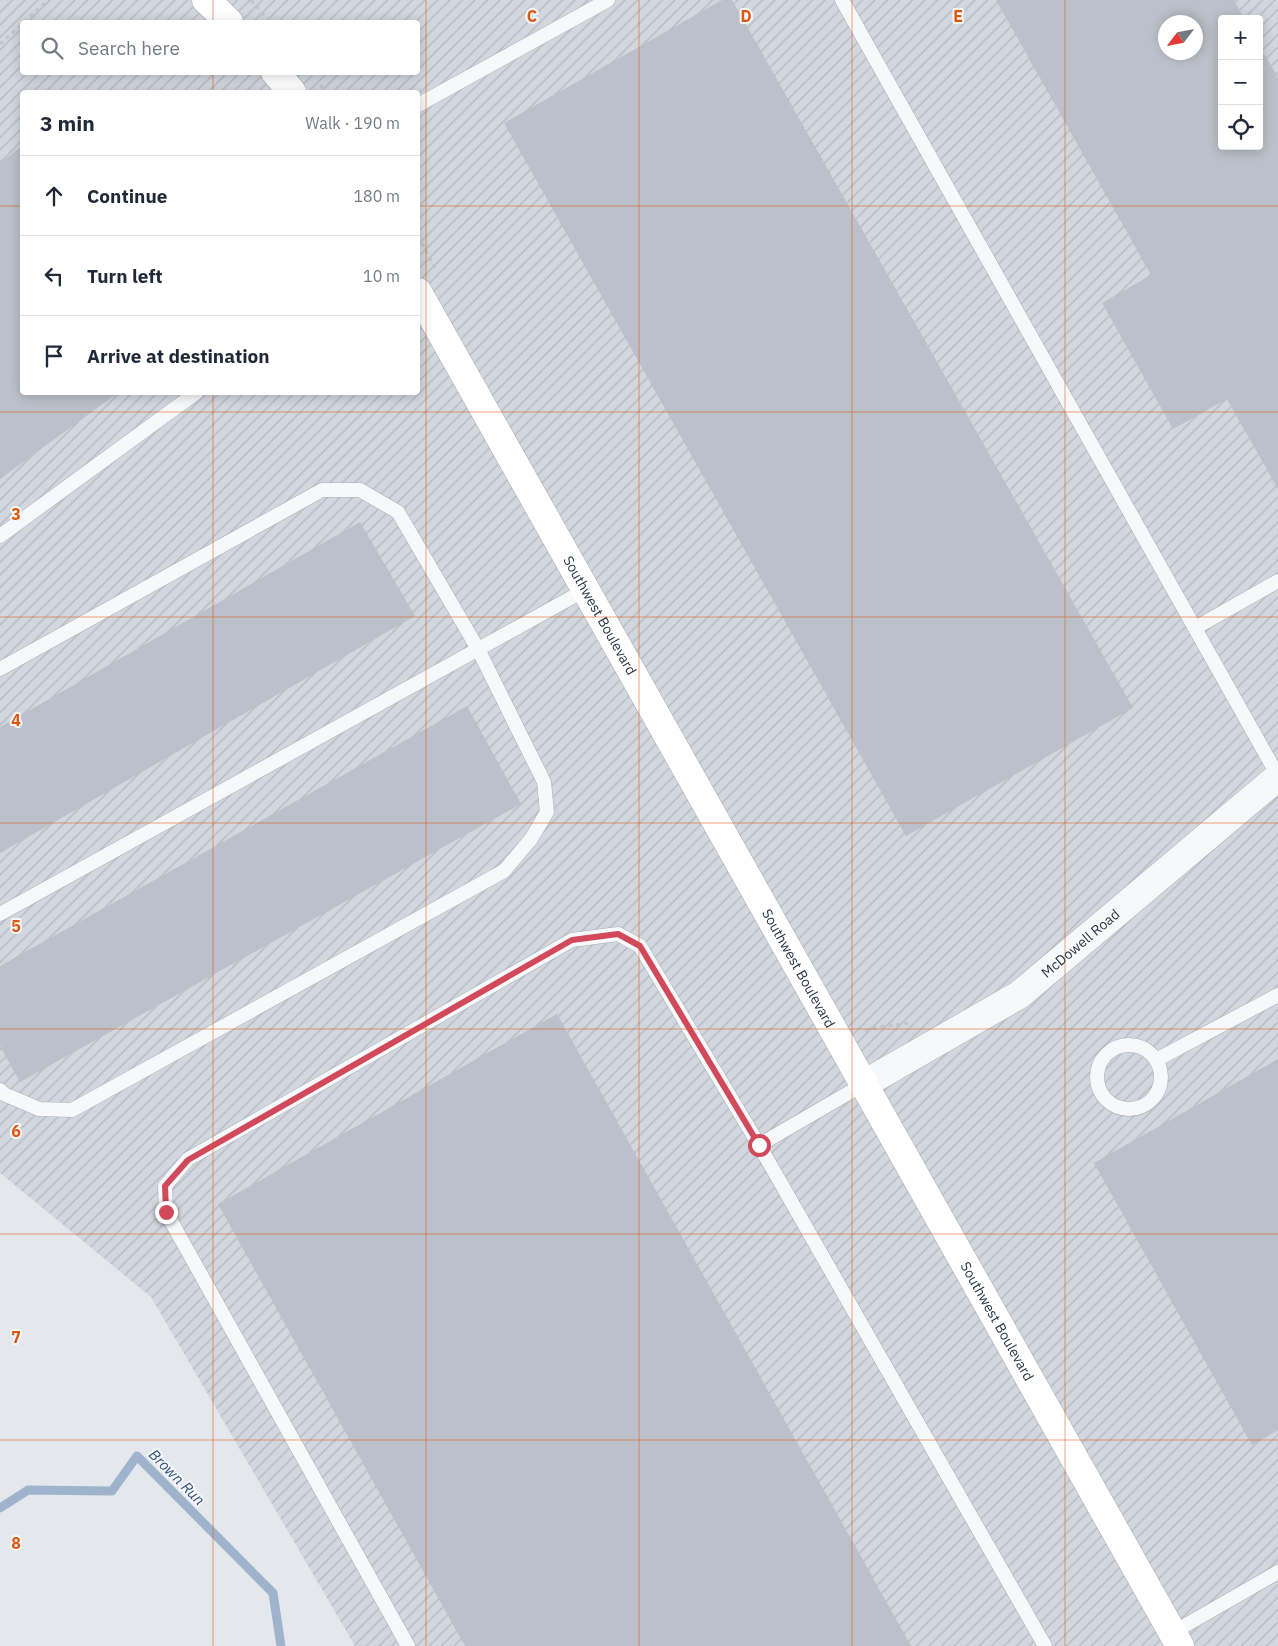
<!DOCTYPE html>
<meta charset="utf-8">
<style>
:root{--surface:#fff;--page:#f6f6f7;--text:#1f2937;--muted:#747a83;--line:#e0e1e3}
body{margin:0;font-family:"IBM Plex Sans",sans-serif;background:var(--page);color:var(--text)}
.controls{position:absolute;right:15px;top:15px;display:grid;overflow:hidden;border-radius:5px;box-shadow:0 2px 12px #0003}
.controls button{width:45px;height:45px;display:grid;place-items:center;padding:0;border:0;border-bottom:1px solid var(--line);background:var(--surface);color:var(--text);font:25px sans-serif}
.compass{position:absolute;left:1158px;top:15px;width:45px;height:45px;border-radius:50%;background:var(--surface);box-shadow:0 2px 12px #0003;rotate:238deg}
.stop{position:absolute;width:15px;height:15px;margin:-11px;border:4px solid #d1495b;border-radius:50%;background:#fff}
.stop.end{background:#d1495b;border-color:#fff;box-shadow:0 1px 5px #0008}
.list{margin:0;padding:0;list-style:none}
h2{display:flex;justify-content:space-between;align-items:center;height:65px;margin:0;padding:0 20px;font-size:21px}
h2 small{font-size:16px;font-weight:400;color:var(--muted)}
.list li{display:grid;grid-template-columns:32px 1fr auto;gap:15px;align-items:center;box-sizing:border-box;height:80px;padding:0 20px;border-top:1px solid var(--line)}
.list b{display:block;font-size:19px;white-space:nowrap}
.list em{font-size:16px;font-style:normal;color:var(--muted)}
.icon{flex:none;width:28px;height:28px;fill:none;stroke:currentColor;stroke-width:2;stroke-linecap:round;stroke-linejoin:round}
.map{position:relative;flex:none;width:1278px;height:1646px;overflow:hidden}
.search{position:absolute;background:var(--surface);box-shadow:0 2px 12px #0003;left:20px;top:20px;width:400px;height:55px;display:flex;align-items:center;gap:12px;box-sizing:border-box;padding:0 18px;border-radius:5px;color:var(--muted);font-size:19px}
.panel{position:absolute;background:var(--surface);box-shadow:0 2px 12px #0003;left:20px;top:90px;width:400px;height:305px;border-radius:5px}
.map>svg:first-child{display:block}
.industrial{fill:url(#industrial-furrows);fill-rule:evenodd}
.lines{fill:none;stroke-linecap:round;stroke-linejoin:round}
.stream{stroke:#9fb4cc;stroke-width:9}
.building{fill:#bbc0ca;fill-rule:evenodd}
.lane-casing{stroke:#a9aeb7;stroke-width:15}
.street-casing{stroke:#a9aeb7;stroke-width:29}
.secondary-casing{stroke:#a9aeb7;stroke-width:29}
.path{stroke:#c2c5cb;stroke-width:3;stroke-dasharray:4 4;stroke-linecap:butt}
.lane{stroke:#f7f8fa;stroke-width:14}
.street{stroke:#f7f8fa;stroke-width:28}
.secondary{stroke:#fff;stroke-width:28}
.route{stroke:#d1495b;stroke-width:6}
.grid{fill:none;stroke:#df570f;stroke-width:1;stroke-opacity:0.55}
.labels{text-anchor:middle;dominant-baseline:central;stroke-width:4;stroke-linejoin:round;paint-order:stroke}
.street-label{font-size:14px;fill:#2b3445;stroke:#f4f6f9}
.water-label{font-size:15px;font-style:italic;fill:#34527a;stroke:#f4f6f9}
.grid-label{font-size:16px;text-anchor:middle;font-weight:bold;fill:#df570f;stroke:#f4f6f9;stroke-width:4;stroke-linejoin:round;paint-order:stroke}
</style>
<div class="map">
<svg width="1278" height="1646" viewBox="0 0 1278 1646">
<defs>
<pattern id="industrial-furrows" width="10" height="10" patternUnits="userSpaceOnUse" patternTransform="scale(1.25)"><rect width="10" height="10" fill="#d2d6de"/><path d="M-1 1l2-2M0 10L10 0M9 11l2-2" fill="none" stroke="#b4b8c0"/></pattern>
</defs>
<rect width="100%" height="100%" fill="#e4e7ec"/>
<path class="industrial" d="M0 0H1278V1646H355L151 1297 0 1173ZM1222 19H1259V146H1222ZM22 22H418V72H22ZM1166 22H1196V52H1166ZM22 92H418V392H22Z"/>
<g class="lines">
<polyline class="stream" points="0,1508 28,1490 112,1491 137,1456 273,1593 281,1646"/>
</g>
<g class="building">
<polygon points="722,0 732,0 1133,708 906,836 504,123"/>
<path d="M996 0H1234L1244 19H1222V146H1259V45L1278 78V489L1227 399 1173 429 1102 303 1151 275ZM1166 22H1196V52H1166Z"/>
<polygon points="22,146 22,392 119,392 0,479 0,163"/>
<polygon points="360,522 415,616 0,853 0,727"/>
<polygon points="467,706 521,804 20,1082 0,1046 0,966"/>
<polygon points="557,1014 911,1646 465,1646 218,1204"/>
<polygon points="1278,1059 1278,1430 1252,1445 1094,1163"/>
</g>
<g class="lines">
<defs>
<g id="lane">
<polyline points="842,0 1278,776"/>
<polyline points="418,105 608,0"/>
<polyline points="0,536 197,392"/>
<polyline points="1195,628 1278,581"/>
<polyline points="0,669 322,490 360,490 398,512 478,649 544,782 547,812 531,839 504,871 72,1110 39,1109 4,1094 0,1090"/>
<polyline points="0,914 585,590"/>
<circle cx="1129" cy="1077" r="32"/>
<polyline points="1156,1060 1278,995"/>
<polyline points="759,1145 864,1084"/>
<polyline points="1172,1633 1278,1572"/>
<polyline points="408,1646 166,1212 165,1186 188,1159 572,940 618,934 640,946 759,1145 1045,1646"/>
</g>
<g id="street">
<path id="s1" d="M864 1084 1019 995 1278 777"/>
</g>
<g id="secondary">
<polyline points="206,0 229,22"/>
<polyline points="275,72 292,92"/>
<path id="s2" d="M418 292 1180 1646"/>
</g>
</defs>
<use href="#lane" class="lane-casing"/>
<use href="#street" class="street-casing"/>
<use href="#secondary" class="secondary-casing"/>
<g class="path">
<polyline points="251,0 270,22"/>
<polyline points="24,22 48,0"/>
<polyline points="0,44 22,24"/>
<polyline points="320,85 327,92"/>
<polyline points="418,236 435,268"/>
<polyline points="865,1031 879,1027 910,1023"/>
</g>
<use href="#lane" class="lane"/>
<use href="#street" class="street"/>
<use href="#secondary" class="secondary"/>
</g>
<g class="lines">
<polyline class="route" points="166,1212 165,1186 188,1160 572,940 618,934 640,946 759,1145"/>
</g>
<path class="grid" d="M213 0V22M426 0V1646M639 0V1646M852 0V1646M1065 0V1646M213 72V92M0 206H22M418 206H1278M213 392V1646M0 412H1278M0 617H1278M0 823H1278M0 1029H1278M0 1234H1278M0 1440H1278"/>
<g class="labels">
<g class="street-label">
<text stroke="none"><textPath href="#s2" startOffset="371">Southwest Boulevard</textPath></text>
<text stroke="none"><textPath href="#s1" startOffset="259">McDowell Road</textPath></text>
<text stroke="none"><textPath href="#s2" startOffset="776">Southwest Boulevard</textPath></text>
<text stroke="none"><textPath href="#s2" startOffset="1181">Southwest Boulevard</textPath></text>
</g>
<g class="water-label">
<text transform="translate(177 1477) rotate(45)">Brown Run</text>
</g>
</g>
<g class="grid-label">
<text x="532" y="22">C</text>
<text x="746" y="22">D</text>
<text x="958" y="22">E</text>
<text x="16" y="520">3</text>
<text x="16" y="726">4</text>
<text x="16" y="932">5</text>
<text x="16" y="1137">6</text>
<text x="16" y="1343">7</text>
<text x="16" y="1549">8</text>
</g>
</svg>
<div class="controls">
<button>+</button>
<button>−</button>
<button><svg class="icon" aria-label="locate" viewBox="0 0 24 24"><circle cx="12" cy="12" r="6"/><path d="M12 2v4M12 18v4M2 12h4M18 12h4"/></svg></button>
</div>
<svg class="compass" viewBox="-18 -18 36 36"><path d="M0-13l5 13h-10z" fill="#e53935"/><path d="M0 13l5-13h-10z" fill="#747a83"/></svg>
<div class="stop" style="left:759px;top:1145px"></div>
<div class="stop end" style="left:166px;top:1212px"></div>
<div class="search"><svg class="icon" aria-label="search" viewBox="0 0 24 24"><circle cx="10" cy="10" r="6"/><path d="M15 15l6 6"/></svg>Search here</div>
<section class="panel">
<h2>3 min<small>Walk · 190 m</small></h2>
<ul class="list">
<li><svg class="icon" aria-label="ahead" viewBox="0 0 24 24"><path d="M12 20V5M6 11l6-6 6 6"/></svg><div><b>Continue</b></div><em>180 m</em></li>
<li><svg class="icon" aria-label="left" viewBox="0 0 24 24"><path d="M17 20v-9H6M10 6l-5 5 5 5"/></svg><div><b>Turn left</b></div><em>10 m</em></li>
<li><svg class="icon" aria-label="arrive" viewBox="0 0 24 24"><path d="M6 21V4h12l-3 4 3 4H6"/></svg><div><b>Arrive at destination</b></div></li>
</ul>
</section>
</div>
